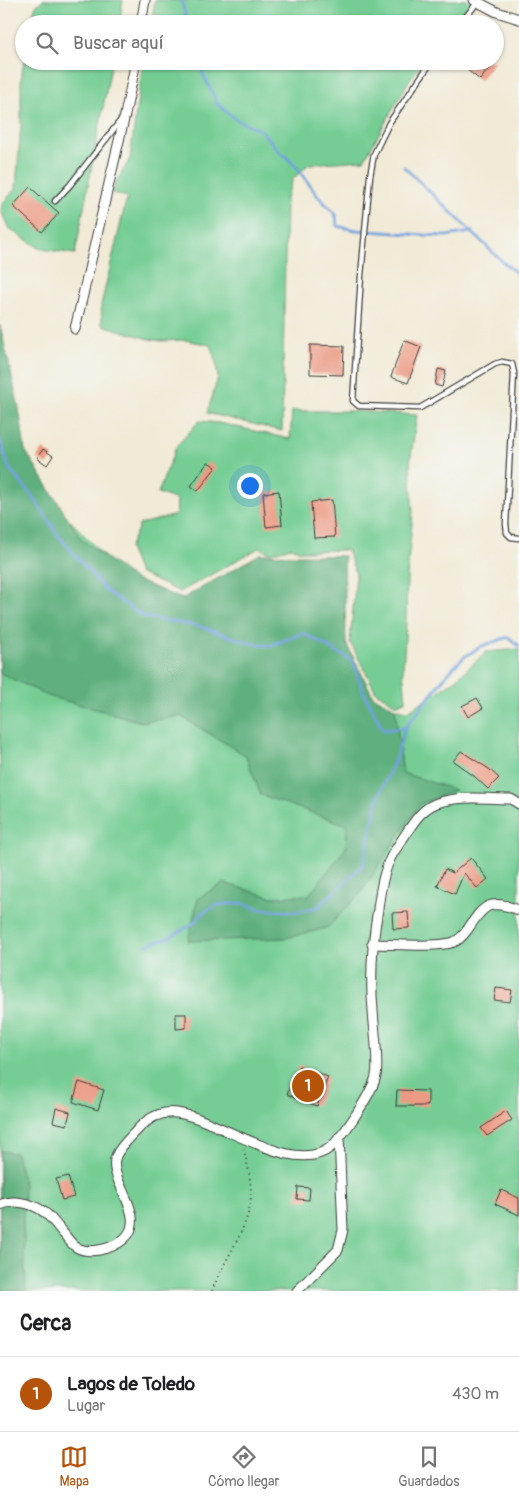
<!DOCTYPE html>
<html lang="es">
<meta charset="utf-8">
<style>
:root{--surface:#fff;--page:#f2f2f2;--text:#202124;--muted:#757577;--line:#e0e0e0;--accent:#b45309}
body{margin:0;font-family:Pangolin,sans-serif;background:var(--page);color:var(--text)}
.you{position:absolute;left:249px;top:485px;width:18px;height:18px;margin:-12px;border:4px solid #fff;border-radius:50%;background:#1a73e8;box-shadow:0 0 0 8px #1a73e833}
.badge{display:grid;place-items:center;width:32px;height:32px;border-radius:50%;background:var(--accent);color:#fff;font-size:16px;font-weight:700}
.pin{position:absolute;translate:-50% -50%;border:2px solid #fff;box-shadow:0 1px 5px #0006}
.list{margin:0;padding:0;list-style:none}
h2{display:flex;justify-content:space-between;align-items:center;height:65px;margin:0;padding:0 20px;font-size:21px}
h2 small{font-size:16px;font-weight:400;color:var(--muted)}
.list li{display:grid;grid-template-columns:32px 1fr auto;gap:15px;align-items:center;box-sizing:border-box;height:75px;padding:0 20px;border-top:1px solid var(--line)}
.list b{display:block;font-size:19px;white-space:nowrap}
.list p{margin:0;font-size:16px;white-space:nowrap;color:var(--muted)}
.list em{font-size:16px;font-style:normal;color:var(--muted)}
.icon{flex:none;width:28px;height:28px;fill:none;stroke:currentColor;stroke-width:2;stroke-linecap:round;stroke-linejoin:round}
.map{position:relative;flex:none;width:519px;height:1291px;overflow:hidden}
.search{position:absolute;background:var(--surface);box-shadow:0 1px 4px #0004;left:15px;right:15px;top:15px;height:55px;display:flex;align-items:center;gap:12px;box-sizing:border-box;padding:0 18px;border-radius:28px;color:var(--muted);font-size:19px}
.sheet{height:140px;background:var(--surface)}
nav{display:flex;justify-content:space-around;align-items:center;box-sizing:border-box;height:70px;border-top:1px solid var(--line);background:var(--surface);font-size:14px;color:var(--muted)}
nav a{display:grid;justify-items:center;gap:2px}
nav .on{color:var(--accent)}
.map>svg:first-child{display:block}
.green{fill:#74cd94;stroke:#487458}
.forest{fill:#5fb07e;stroke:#3e664d}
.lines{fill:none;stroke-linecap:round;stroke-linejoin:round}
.stream{stroke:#72a1dc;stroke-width:3}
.building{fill:#ec9a84}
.lane-casing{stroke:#3c3b38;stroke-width:7}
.street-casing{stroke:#3c3b38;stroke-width:11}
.path{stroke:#3c3b38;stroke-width:2;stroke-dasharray:1 4;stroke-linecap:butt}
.lane{stroke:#fff;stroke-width:4.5}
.street{stroke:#fff;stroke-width:9}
</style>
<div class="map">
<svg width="519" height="1291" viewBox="0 0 519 1291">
<rect width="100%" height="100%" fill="#f6f6f2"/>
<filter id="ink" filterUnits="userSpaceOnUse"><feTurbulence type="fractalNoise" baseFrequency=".02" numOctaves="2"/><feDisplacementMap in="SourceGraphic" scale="10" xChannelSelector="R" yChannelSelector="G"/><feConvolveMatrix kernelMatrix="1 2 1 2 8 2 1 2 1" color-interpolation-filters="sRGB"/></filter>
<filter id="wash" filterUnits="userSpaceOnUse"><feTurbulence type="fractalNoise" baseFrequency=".0096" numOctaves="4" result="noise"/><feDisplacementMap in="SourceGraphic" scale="20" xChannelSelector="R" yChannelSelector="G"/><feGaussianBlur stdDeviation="1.12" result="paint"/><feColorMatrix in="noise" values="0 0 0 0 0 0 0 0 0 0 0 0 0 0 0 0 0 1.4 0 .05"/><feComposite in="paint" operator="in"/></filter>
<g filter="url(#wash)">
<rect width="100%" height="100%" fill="#f1ead6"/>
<g class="green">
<polygon points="42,0 123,0 119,24 31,24 35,7"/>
<polygon points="155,0 467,0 471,3 454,24 151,24"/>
<polygon points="24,61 112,61 75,254 41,249 9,229 1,211 2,204 16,188 21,125 21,79"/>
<path d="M143 61H424L410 79 364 160 309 164 293 179 286 198 282 431 207 413 218 378 216 362 210 345 186 340 161 341 149 339 102 325 101 305 127 197 112 193C116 178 124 172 130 158Z"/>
<polygon points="292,411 354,411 417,415 410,462 413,512 407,576 406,621 403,672 406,700 396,705 376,692 350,642 356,574 347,550 301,551 291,547 270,553 259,548 180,592 139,573 129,548 140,524 176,515 177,500 158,493 176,447 199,421 219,423 290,439"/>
<polygon points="0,444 14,454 68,518 122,575 379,706 408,711 454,681 486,652 519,649 519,1291 0,1291"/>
</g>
<g class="forest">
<polygon points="0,325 19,408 25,450 81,539 134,579 182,599 260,554 344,556 346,643 373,696 395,708 403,773 455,790 420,804 360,894 327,928 286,938 188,941 198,898 224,883 271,897 309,895 346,848 347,825 261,795 245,755 180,716 142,722 48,696 0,673"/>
<polygon points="0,1151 16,1153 24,1184 23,1223 26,1291 0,1291"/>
</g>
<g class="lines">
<g class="stream">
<polyline points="181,0 188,24"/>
<polyline points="197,61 218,105 237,120 262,131 279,151 295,165 318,196 336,215 337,226 356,230 423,235 446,236 472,232"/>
<polyline points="404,167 504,263 519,275"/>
<polyline points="0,440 9,468 36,501 57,534 106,591 144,617 198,626 250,643 269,646 303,633 353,661 363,691 383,730 405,728"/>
<polyline points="147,945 170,937 193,924 204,912 217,905 241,903 260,909 297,912 318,907 363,865 378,797 395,760 405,728 448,673 464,657 482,646 508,637 519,646"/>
</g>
</g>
<g id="blocks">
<g class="building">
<polygon points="456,61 495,61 480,80"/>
<polygon points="30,187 59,213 42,232 13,206"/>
<polygon points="404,340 421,347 408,383 391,377"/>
<polygon points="310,345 344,346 343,375 310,374"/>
<polygon points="438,369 446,371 442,387 435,385"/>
<polygon points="43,449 53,456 47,465 37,458"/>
<polygon points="208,462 216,467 198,491 191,486"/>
<polygon points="279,491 282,525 266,527 263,493"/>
<polygon points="332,500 335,537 314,538 311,502"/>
<polygon points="477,698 483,708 468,717 462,706"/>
<polygon points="461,751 489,769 499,778 488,789 474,776 453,761"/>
<polygon points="471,858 488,879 477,888 464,873 455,894 437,886 445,869 453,873"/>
<polygon points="408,912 409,928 393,929 392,913"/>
<polygon points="496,988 512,990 510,1002 494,1000"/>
<polygon points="176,1014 186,1014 186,1028 176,1029"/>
<polygon points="299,1066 328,1077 317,1106 287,1094"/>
<polygon points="79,1082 104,1090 98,1110 73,1102"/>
<polygon points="397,1090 428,1091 428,1106 396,1106"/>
<polygon points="56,1108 70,1112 67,1125 53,1122"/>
<polygon points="506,1111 512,1120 487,1136 481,1128"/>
<polygon points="68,1176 74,1197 62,1200 56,1179"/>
<polygon points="298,1187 310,1188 309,1200 297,1199"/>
<polygon points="501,1190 519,1198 519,1215 495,1204"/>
</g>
</g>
</g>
<g filter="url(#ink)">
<use href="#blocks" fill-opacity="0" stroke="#3c3b38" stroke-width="1"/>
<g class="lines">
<defs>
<g id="lane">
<polyline points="460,24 477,3"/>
<polyline points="432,61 389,123 374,154 370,176 361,276 353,401 359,406 420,408 495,364 502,362 512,364 514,373 506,524 507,533 511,537 519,538"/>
<polyline points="55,201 70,185 121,120"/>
</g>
<g id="street">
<polyline points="474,0 497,12 519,19"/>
<polyline points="141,24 145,0"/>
<polyline points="75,329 125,115 136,61"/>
<path d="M372 944C393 944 436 948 454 942 461 939 464 934 468 929 484 904 490 899 519 910"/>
<path d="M0 1205C14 1199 32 1203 44 1212 51 1217 57 1226 63 1233 67 1237 71 1244 76 1247 89 1255 112 1249 124 1239 150 1216 106 1180 116 1156 121 1145 132 1136 140 1127 150 1117 162 1111 177 1113 218 1118 294 1178 331 1147 344 1135 372 1093 376 1076 379 1060 374 1028 373 1011 370 976 372 943 378 909 380 892 383 874 390 859 394 851 400 843 405 835 414 822 421 809 437 803 460 795 488 799 511 799L519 804"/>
<polyline points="297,1291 338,1250 343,1230 339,1137"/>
</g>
</defs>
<use href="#lane" class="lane-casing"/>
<use href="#street" class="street-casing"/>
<path class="path" d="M212 1291C222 1263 245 1234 250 1205 253 1186 248 1165 243 1147"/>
<use href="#lane" class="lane"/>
<use href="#street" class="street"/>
</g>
</g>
</svg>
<div class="you"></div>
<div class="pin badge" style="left:308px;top:1086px">1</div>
<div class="search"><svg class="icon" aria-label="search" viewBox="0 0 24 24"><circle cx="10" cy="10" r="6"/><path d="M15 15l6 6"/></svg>Buscar aquí</div>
</div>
<section class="sheet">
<h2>Cerca<small></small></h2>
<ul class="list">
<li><span class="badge">1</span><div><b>Lagos de Toledo</b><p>Lugar</p></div><em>430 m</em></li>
</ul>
</section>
<nav>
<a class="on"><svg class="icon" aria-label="map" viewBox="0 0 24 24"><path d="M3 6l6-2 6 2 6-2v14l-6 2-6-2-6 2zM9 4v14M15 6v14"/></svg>Mapa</a>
<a><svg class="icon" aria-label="directions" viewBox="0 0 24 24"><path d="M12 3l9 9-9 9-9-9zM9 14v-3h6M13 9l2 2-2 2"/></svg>Cómo llegar</a>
<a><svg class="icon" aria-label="saved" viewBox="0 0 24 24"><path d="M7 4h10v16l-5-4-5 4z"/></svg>Guardados</a>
</nav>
